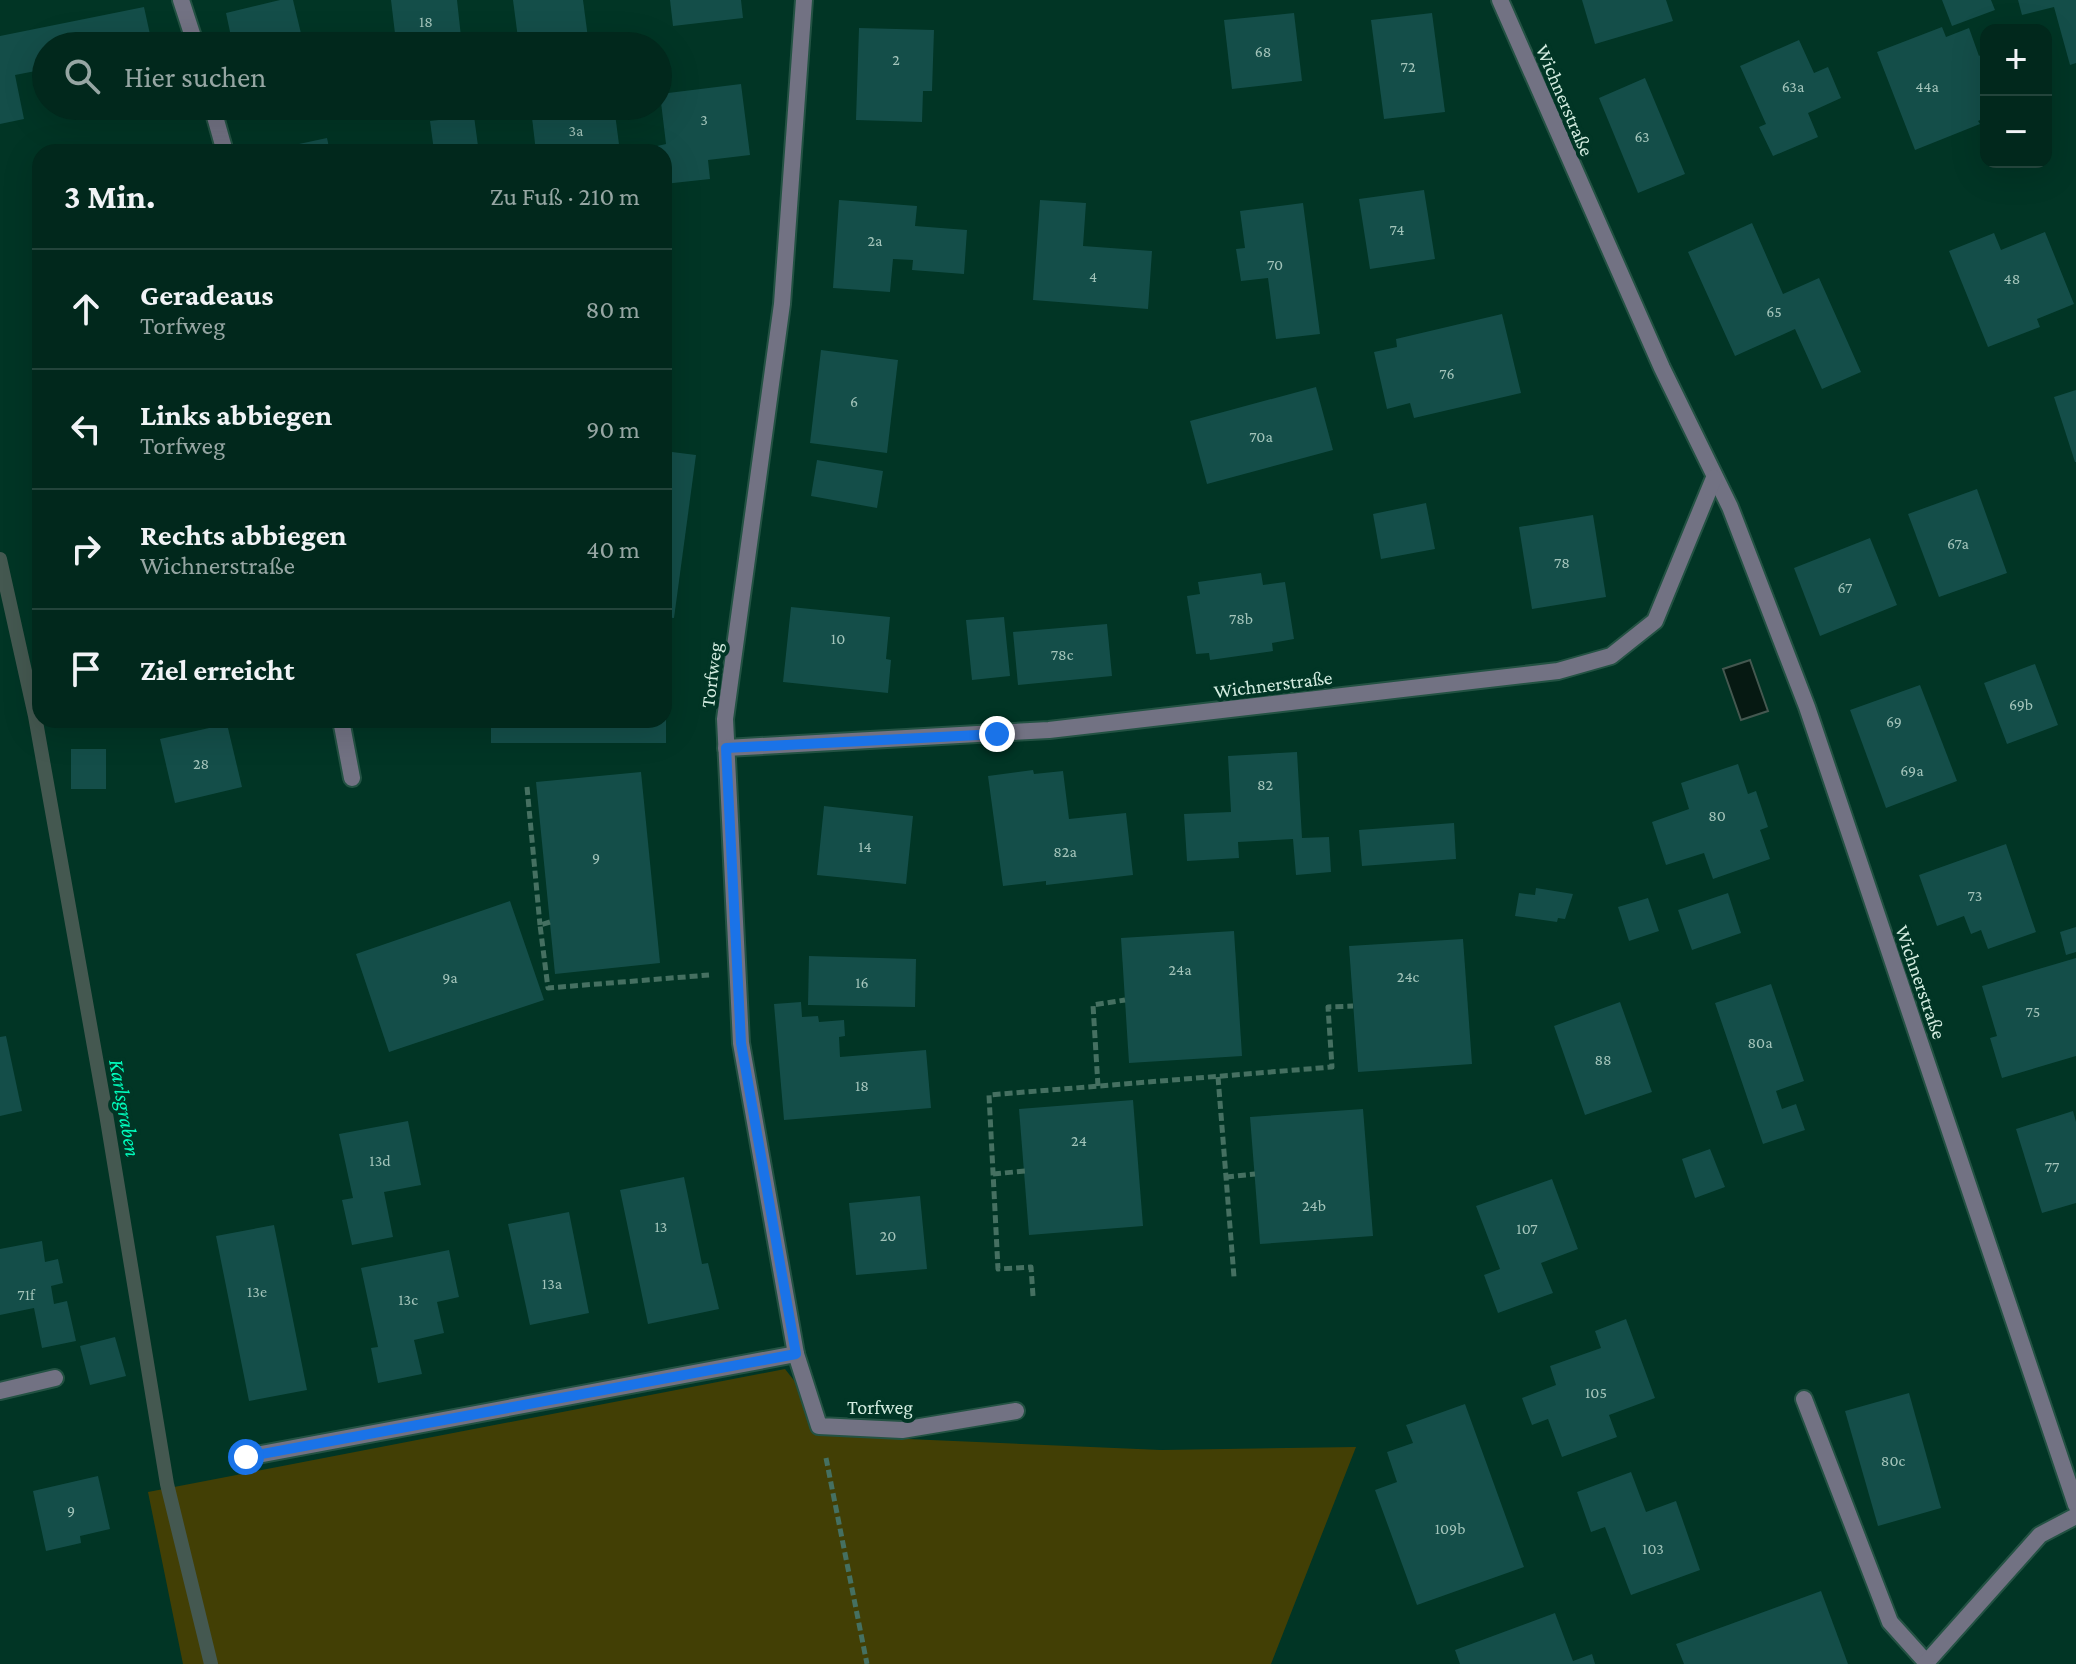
<!DOCTYPE html>
<html lang="de">
<meta charset="utf-8">
<style>
:root{--surface:#01281c;--page:#0b3025;--text:#f1f3f6;--muted:#96a6a3;--line:#23443b}
body{margin:0;font-family:"Crimson Pro",serif;background:var(--page);color:var(--text)}
.controls{position:absolute;right:24px;top:24px;display:grid;overflow:hidden;border-radius:16px;box-shadow:0 8px 32px #0002}
.controls button{width:72px;height:72px;display:grid;place-items:center;padding:0;border:0;border-bottom:2px solid var(--line);background:var(--surface);color:var(--text);font:40px sans-serif}
.stop{position:absolute;width:24px;height:24px;margin:-18px;border:6px solid #1a73e8;border-radius:50%;background:#fff}
.stop.end{background:#1a73e8;border-color:#fff;box-shadow:0 2px 8px #0008}
.list{margin:0;padding:0;list-style:none}
h2{display:flex;justify-content:space-between;align-items:center;height:104px;margin:0;padding:0 32px;font-size:34px}
h2 small{font-size:26px;font-weight:400;color:var(--muted)}
.list li{display:grid;grid-template-columns:52px 1fr auto;gap:24px;align-items:center;box-sizing:border-box;height:120px;padding:0 32px;border-top:2px solid var(--line)}
.list b{display:block;font-size:30px;white-space:nowrap}
.list p{margin:0;font-size:26px;white-space:nowrap;color:var(--muted)}
.list em{font-size:26px;font-style:normal;color:var(--muted)}
.icon{flex:none;width:44px;height:44px;fill:none;stroke:currentColor;stroke-width:2;stroke-linecap:round;stroke-linejoin:round}
.map{position:relative;flex:none;width:2076px;height:1664px;overflow:hidden}
.search{position:absolute;background:var(--surface);box-shadow:0 8px 32px #0002;left:32px;top:32px;width:640px;height:88px;display:flex;align-items:center;gap:20px;box-sizing:border-box;padding:0 28px;border-radius:44px;color:var(--muted);font-size:30px}
.panel{position:absolute;background:var(--surface);box-shadow:0 8px 32px #0002;left:32px;top:144px;width:640px;height:584px;border-radius:24px}
.map>svg:first-child{display:block}
.green{fill:#423f05}
.water{fill:#061912;stroke:#445850;stroke-width:2}
.lines{fill:none;stroke-linecap:round;stroke-linejoin:round}
.stream{stroke:#445850;stroke-width:14}
.building{fill:#144e49}
.lane-casing{stroke:#235243;stroke-width:20}
.street-casing{stroke:#235243;stroke-width:20}
.path{stroke:#457061;stroke-width:5;stroke-dasharray:8 4;stroke-linecap:butt}
.lane{stroke:#727283;stroke-width:16}
.street{stroke:#727283;stroke-width:16}
.route{stroke:#1a73e8;stroke-width:10}
.labels{text-anchor:middle;dominant-baseline:central;stroke-width:8;stroke-linejoin:round;paint-order:stroke}
.number-label{font-size:16px;fill:#a3c4ba}
.street-label{font-size:20px;fill:#d3ece0;stroke:#013525}
.water-label{font-size:22px;font-style:italic;fill:#00fbbc;stroke:#013525}
</style>
<div class="map">
<svg width="2076" height="1664" viewBox="0 0 2076 1664">
<rect width="100%" height="100%" fill="#013525"/>
<polygon class="green" points="785,1369 838,1436 1161,1450 1356,1447 1271,1664 183,1664 148,1492"/>
<polygon class="water" points="1750,660 1768,711 1741,720 1723,669"/>
<g class="lines">
<polyline class="stream" points="0,559 35,716 106,1114 167,1484 211,1664"/>
</g>
<g class="building">
<polygon points="280,0 293,0 304,46 233,46 226,13"/>
<polygon points="391,0 457,0 462,46 389,46 388,43 396,42"/>
<polygon points="513,0 583,0 588,38 519,46"/>
<polygon points="670,0 741,0 743,18 673,26"/>
<polygon points="1582,0 1666,0 1673,21 1595,44"/>
<polygon points="1942,0 1991,0 1995,10 1952,26"/>
<polygon points="2018,0 2076,0 2076,63 2070,65 2054,7 2022,15"/>
<polygon points="144,7 151,39 115,46 46,46 46,69 15,75 24,119 0,124 0,36"/>
<polygon points="1294,13 1302,81 1232,89 1224,20"/>
<polygon points="1432,13 1445,112 1384,119 1371,20"/>
<polygon points="1942,27 1946,37 1969,28 1979,56 1982,54 1986,66 1986,117 1978,121 1980,124 1915,150 1877,52"/>
<polygon points="859,28 934,30 932,91 923,91 922,122 856,120"/>
<polygon points="1799,40 1814,73 1828,67 1841,98 1808,113 1818,137 1773,156 1759,127 1766,124 1740,66"/>
<polygon points="1645,78 1685,174 1638,193 1599,98"/>
<polygon points="741,84 750,155 708,160 710,179 664,184 664,152 658,152 657,146 666,144 660,94"/>
<polygon points="555,106 614,106 620,152 536,152 531,109"/>
<polygon points="474,116 478,146 434,151 430,121"/>
<polygon points="327,138 330,152 266,152 266,151"/>
<polygon points="1424,190 1435,259 1370,269 1359,199"/>
<polygon points="839,200 917,206 915,226 967,230 964,274 912,270 913,260 893,259 890,292 833,288"/>
<polygon points="1040,200 1086,203 1083,246 1152,251 1148,309 1033,300"/>
<polygon points="1303,203 1320,334 1276,339 1268,278 1241,281 1236,249 1245,248 1240,211"/>
<polygon points="1752,223 1783,294 1819,278 1861,372 1822,389 1795,329 1735,356 1688,252"/>
<polygon points="2045,232 2074,304 2037,319 2040,327 1988,347 1949,251 1994,233 2001,250"/>
<polygon points="1502,314 1521,393 1414,418 1410,403 1387,409 1374,352 1397,347 1396,339"/>
<polygon points="821,350 898,360 887,453 810,443"/>
<polygon points="1316,387 1333,450 1207,484 1190,421"/>
<polygon points="2076,390 2076,462 2075,462 2054,397"/>
<polygon points="664,451 696,455 674,618 664,617"/>
<polygon points="817,460 883,471 877,508 811,496"/>
<polygon points="1977,489 2007,573 1939,597 1908,514"/>
<polygon points="1426,503 1435,549 1381,559 1373,514"/>
<polygon points="1593,515 1606,597 1532,609 1519,527"/>
<polygon points="1870,538 1897,605 1820,636 1794,568"/>
<polygon points="1261,573 1263,585 1285,582 1294,639 1272,643 1273,651 1210,660 1209,653 1196,654 1187,596 1200,594 1198,582"/>
<polygon points="791,607 890,617 886,659 891,660 888,693 783,682"/>
<polygon points="1004,617 1010,676 972,680 966,620"/>
<polygon points="1107,624 1112,676 1018,685 1013,632"/>
<polygon points="2035,664 2058,725 2007,744 1984,683"/>
<polygon points="1920,685 1957,781 1886,808 1850,710"/>
<rect x="491" y="720" width="175" height="23"/>
<polygon points="227,724 242,787 175,803 160,739"/>
<rect x="71" y="749" width="35" height="40"/>
<polygon points="1297,752 1302,838 1329,837 1331,872 1296,875 1293,839 1238,842 1239,858 1187,861 1184,814 1231,812 1228,756"/>
<polygon points="1738,764 1748,794 1756,791 1768,827 1760,830 1770,859 1713,879 1704,853 1666,865 1652,822 1689,809 1681,783"/>
<polygon points="1033,770 1034,774 1063,771 1069,819 1126,813 1133,875 1046,885 1046,881 1003,886 988,776"/>
<polygon points="641,772 660,963 555,974 536,782"/>
<polygon points="824,806 913,816 906,884 817,875"/>
<polygon points="1454,823 1456,859 1362,866 1359,830"/>
<polygon points="2006,844 2036,932 1988,949 1981,930 1971,934 1964,916 1937,926 1919,875"/>
<polygon points="1536,888 1573,894 1565,919 1558,918 1557,922 1515,916 1519,893 1535,895"/>
<polygon points="1728,893 1741,933 1692,950 1678,910"/>
<polygon points="1648,898 1659,931 1629,941 1618,907"/>
<polygon points="510,901 544,1000 389,1052 356,954"/>
<polygon points="2076,927 2076,952 2066,955 2060,932"/>
<polygon points="1234,931 1242,1056 1129,1063 1121,938"/>
<polygon points="1463,939 1472,1064 1358,1072 1349,946"/>
<polygon points="809,956 916,959 915,1007 808,1005"/>
<polygon points="2076,958 2076,1056 2002,1078 1990,1038 1997,1036 1982,986"/>
<polygon points="1771,984 1804,1081 1776,1091 1782,1109 1796,1104 1805,1130 1763,1144 1715,1003"/>
<polygon points="801,1002 802,1017 818,1016 819,1022 844,1020 845,1036 839,1037 840,1057 926,1050 931,1108 784,1120 774,1004"/>
<polygon points="1620,1002 1652,1092 1585,1115 1554,1026"/>
<polygon points="6,1036 22,1111 0,1116 0,1037"/>
<polygon points="1133,1100 1143,1226 1029,1235 1019,1109"/>
<polygon points="1363,1109 1373,1236 1260,1244 1250,1117"/>
<polygon points="2073,1111 2076,1122 2076,1203 2042,1213 2016,1129"/>
<polygon points="408,1121 421,1185 384,1192 393,1237 352,1245 342,1200 353,1198 339,1134"/>
<polygon points="1710,1149 1725,1187 1695,1198 1682,1159"/>
<polygon points="684,1177 702,1264 708,1263 719,1309 648,1324 620,1190"/>
<polygon points="1552,1179 1578,1249 1541,1263 1553,1293 1498,1313 1484,1275 1500,1269 1476,1206"/>
<polygon points="920,1196 927,1269 856,1275 849,1203"/>
<polygon points="569,1212 589,1313 530,1325 508,1224"/>
<polygon points="274,1225 307,1390 249,1401 216,1236"/>
<polygon points="42,1241 45,1262 58,1259 63,1283 51,1286 54,1304 67,1301 76,1341 42,1348 34,1308 0,1315 0,1249"/>
<polygon points="449,1250 459,1297 437,1302 444,1333 414,1340 422,1374 378,1383 371,1348 378,1347 361,1268"/>
<polygon points="1626,1319 1655,1398 1609,1415 1617,1437 1562,1457 1548,1419 1532,1425 1522,1398 1556,1385 1550,1366 1601,1348 1595,1331"/>
<polygon points="115,1337 126,1376 90,1385 80,1346"/>
<polygon points="1909,1393 1941,1508 1878,1526 1845,1411"/>
<polygon points="1465,1404 1524,1567 1417,1605 1375,1490 1397,1482 1387,1452 1413,1443 1406,1425"/>
<polygon points="1631,1472 1646,1512 1676,1501 1700,1570 1631,1595 1605,1527 1591,1532 1577,1492"/>
<polygon points="98,1476 110,1529 80,1536 81,1543 46,1551 33,1491"/>
<polygon points="1821,1591 1848,1664 1684,1664 1676,1644"/>
<polygon points="1555,1613 1573,1661 1592,1654 1595,1664 1460,1664 1455,1650"/>
</g>
<g class="lines">
<defs>
<g id="lane">
<polyline points="1804,1399 1890,1622 1926,1662"/>
<polyline points="246,1457 796,1354"/>
</g>
<g id="street">
<polyline points="181,0 196,46"/>
<polyline points="804,0 782,304 725,719 741,1043 796,1354 819,1426 902,1430 1016,1411"/>
<polyline points="1500,0 1662,368 1730,507 1807,707 2076,1505"/>
<polyline points="212,106 225,152"/>
<polyline points="341,720 352,778"/>
<polyline points="726,748 1049,730 1558,671 1611,656 1655,621 1714,478"/>
<polyline points="0,1391 55,1378"/>
<polyline points="1925,1664 2040,1535 2076,1516"/>
</g>
</defs>
<use href="#lane" class="lane-casing"/>
<use href="#street" class="street-casing"/>
<g class="path">
<polyline points="527,787 540,925"/>
<polyline points="550,922 540,925 548,988 709,975"/>
<polyline points="1218,1077 1234,1277"/>
<polyline points="1098,1086 1093,1005 1125,1000"/>
<polyline points="993,1174 1025,1171"/>
<polyline points="1226,1177 1255,1174"/>
<polyline points="1033,1296 1031,1267 998,1269 989,1095 1332,1067 1328,1007 1353,1006"/>
<polyline points="826,1458 867,1664"/>
</g>
<use href="#lane" class="lane"/>
<use href="#street" class="street"/>
</g>
<g class="lines">
<polyline class="route" points="246,1457 796,1354 741,1043 726,748 997,734"/>
</g>
<g class="labels">
<g class="number-label">
<text x="426" y="21">18</text>
<text x="1263" y="51">68</text>
<text x="896" y="59">2</text>
<text x="1408" y="66">72</text>
<text x="1793" y="86">63a</text>
<text x="1927" y="86">44a</text>
<text x="704" y="119">3</text>
<text x="576" y="130">3a</text>
<text x="1642" y="136">63</text>
<text x="1397" y="229">74</text>
<text x="875" y="240">2a</text>
<text x="1275" y="264">70</text>
<text x="1093" y="276">4</text>
<text x="2012" y="278">48</text>
<text x="1774" y="311">65</text>
<text x="1447" y="373">76</text>
<text x="854" y="401">6</text>
<text x="1261" y="436">70a</text>
<text x="1958" y="543">67a</text>
<text x="1562" y="562">78</text>
<text x="1845" y="587">67</text>
<text x="1241" y="618">78b</text>
<text x="838" y="638">10</text>
<text x="1062" y="654">78c</text>
<text x="2021" y="704">69b</text>
<text x="1894" y="721">69</text>
<text x="201" y="763">28</text>
<text x="1912" y="770">69a</text>
<text x="1265" y="784">82</text>
<text x="1717" y="815">80</text>
<text x="865" y="846">14</text>
<text x="1065" y="851">82a</text>
<text x="596" y="857">9</text>
<text x="1975" y="895">73</text>
<text x="1180" y="969">24a</text>
<text x="1408" y="976">24c</text>
<text x="450" y="977">9a</text>
<text x="862" y="982">16</text>
<text x="2033" y="1011">75</text>
<text x="1760" y="1042">80a</text>
<text x="1603" y="1059">88</text>
<text x="862" y="1085">18</text>
<text x="1079" y="1140">24</text>
<text x="380" y="1160">13d</text>
<text x="2052" y="1166">77</text>
<text x="1314" y="1205">24b</text>
<text x="661" y="1226">13</text>
<text x="1527" y="1228">107</text>
<text x="888" y="1235">20</text>
<text x="552" y="1283">13a</text>
<text x="257" y="1291">13e</text>
<text x="26" y="1294">71f</text>
<text x="408" y="1299">13c</text>
<text x="1596" y="1392">105</text>
<text x="1893" y="1460">80c</text>
<text x="71" y="1510">9</text>
<text x="1450" y="1528">109b</text>
<text x="1653" y="1548">103</text>
</g>
<g class="street-label">
<text transform="translate(1565 100) rotate(67)">Wichnerstraße</text>
<text transform="translate(711 675) rotate(-83)">Torfweg</text>
<text transform="translate(1273 684) rotate(-7)">Wichnerstraße</text>
<text transform="translate(1921 982) rotate(71)">Wichnerstraße</text>
<text x="880" y="1407">Torfweg</text>
</g>
<g class="water-label">
<text transform="translate(125 1108) rotate(80)">Karlsgraben</text>
</g>
</g>
</svg>
<div class="controls">
<button>+</button>
<button>−</button>
</div>
<div class="stop" style="left:246px;top:1457px"></div>
<div class="stop end" style="left:997px;top:734px"></div>
<div class="search"><svg class="icon" aria-label="search" viewBox="0 0 24 24"><circle cx="10" cy="10" r="6"/><path d="M15 15l6 6"/></svg>Hier suchen</div>
<section class="panel">
<h2>3 Min.<small>Zu Fuß · 210 m</small></h2>
<ul class="list">
<li><svg class="icon" aria-label="ahead" viewBox="0 0 24 24"><path d="M12 20V5M6 11l6-6 6 6"/></svg><div><b>Geradeaus</b><p>Torfweg</p></div><em>80 m</em></li>
<li><svg class="icon" aria-label="left" viewBox="0 0 24 24"><path d="M17 20v-9H6M10 6l-5 5 5 5"/></svg><div><b>Links abbiegen</b><p>Torfweg</p></div><em>90 m</em></li>
<li><svg class="icon" aria-label="right" viewBox="0 0 24 24"><path d="M7 20v-9h11M14 6l5 5-5 5"/></svg><div><b>Rechts abbiegen</b><p>Wichnerstraße</p></div><em>40 m</em></li>
<li><svg class="icon" aria-label="arrive" viewBox="0 0 24 24"><path d="M6 21V4h12l-3 4 3 4H6"/></svg><div><b>Ziel erreicht</b></div></li>
</ul>
</section>
</div>
